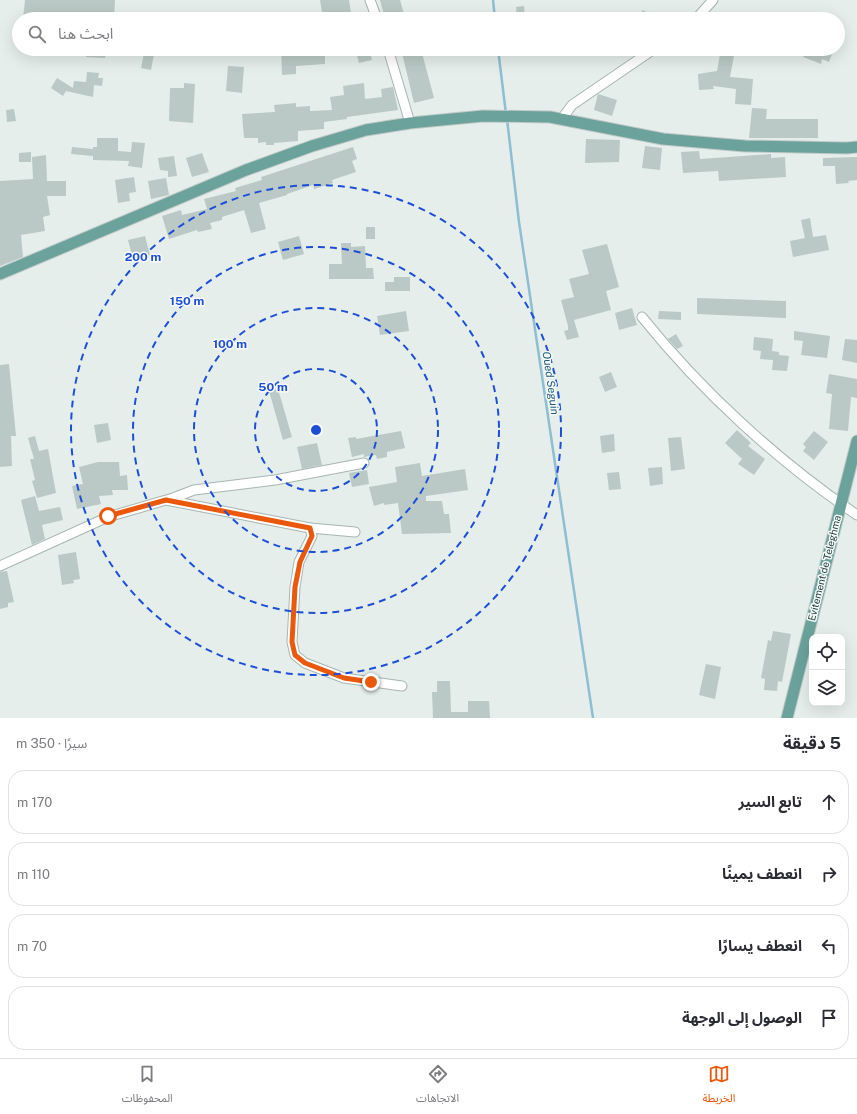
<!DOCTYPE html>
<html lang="ar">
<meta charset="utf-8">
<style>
:root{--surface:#fff;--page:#f7f7f7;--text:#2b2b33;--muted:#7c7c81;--line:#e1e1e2;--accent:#ea580c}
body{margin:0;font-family:"Public Sans","Noto Sans Arabic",sans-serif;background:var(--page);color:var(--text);direction:rtl}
.controls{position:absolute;right:12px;bottom:12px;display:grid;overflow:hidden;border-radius:8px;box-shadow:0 4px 16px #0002}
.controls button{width:36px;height:36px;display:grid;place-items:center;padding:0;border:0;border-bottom:1px solid var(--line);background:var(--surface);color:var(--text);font:20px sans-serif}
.stop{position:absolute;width:12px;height:12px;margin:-9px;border:3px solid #ea580c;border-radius:50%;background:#fff}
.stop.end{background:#ea580c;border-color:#fff;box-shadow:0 1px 4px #0008}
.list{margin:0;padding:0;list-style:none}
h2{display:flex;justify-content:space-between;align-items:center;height:52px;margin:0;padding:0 16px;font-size:17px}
h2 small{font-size:13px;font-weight:400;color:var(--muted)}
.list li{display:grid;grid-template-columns:26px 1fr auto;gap:12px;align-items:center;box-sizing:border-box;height:64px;margin:0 8px 8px;padding:0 8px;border:1px solid var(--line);border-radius:16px}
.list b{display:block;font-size:15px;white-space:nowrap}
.list em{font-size:13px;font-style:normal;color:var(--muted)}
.icon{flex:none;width:22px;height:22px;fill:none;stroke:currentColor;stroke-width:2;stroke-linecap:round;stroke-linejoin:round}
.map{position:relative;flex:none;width:857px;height:718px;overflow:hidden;direction:ltr}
.search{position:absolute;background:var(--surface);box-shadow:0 4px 16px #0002;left:12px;right:12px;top:12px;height:44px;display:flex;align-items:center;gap:10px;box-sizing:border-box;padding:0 14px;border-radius:22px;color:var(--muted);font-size:15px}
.sheet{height:340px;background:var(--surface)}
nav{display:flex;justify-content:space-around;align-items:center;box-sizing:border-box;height:56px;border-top:1px solid var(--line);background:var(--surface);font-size:11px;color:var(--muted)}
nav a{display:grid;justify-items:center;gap:2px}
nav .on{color:var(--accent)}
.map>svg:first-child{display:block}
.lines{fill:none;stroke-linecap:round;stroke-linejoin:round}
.stream{stroke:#8fbdd1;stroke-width:2.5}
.building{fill:#bac9c5}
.minor-casing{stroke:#a7b6b3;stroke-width:11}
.major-casing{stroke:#c2cac8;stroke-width:13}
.minor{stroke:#fff;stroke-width:9}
.major{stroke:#6ba29c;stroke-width:11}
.route{stroke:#ea580c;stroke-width:5}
.ring{fill:none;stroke:#1d4ed8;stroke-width:2;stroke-dasharray:7 5}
.labels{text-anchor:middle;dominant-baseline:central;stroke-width:3;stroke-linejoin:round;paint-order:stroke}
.street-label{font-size:10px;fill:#24403c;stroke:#f6faf9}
.water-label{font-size:11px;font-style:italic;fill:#205e7b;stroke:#f6faf9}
.centre{fill:#1d4ed8;stroke:#f6faf9;stroke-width:2}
.ring-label{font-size:12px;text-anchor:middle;font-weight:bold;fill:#1d4ed8;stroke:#f6faf9;stroke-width:3;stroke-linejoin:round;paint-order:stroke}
</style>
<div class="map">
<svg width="857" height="718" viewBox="0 0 857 718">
<rect width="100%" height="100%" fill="#e5eeeb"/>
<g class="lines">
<g class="stream">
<polyline points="493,0 495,19"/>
<polyline points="498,49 506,114"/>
<polyline points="507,119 519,222 593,718"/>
</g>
</g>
<g class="building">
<polygon points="25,0 115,0 114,19 85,19 86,14 71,13 71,19 23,19"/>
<polygon points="320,0 349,0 352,19 323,19"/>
<polygon points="380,0 400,0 404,14 385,19"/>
<polygon points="524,6 525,19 517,19 516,7"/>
<polygon points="643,10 657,19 637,19"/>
<polygon points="86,49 106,49 105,58 86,57"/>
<polygon points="145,49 155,49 151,70 141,68"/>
<polygon points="281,49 325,49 325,64 296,66 296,74 282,75"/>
<polygon points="355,49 369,49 372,60 359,63"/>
<polygon points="417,49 421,49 434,98 414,103 402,53"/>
<polygon points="721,49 734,49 729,55 734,56 730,77 753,79 751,105 735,104 736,89 713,86 714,89 699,90 698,74 717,71"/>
<polygon points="806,49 834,49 829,62 822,59 821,64 803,57"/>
<polygon points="228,66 244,67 242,93 226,91"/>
<polygon points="87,72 99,73 98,78 103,78 102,86 94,85 93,97 66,91 63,96 51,88 57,78 73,88 74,81 86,82"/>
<polygon points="184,83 195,84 193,123 169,121 170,88 184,88"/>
<polygon points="364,83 365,99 382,97 381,89 393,87 398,110 347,117 347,119 324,122 324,129 298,131 298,141 274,143 274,145 266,145 266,142 258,143 258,138 244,138 242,114 275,112 274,105 296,103 296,107 310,106 310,111 332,110 330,97 344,95 343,86"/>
<polygon points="598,94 617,100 612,116 594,110"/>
<polygon points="752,108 767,109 766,119 818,119 818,138 749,138"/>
<polygon points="14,109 16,121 7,122 6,110"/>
<polygon points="97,138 118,138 118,151 131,152 132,142 145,143 142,168 128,166 129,161 93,160 93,156 71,154 72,147 93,149 93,147 97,147"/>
<polygon points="586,139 620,140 619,162 585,163"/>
<polygon points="645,146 662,148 660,170 642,168"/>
<polygon points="353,147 357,159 352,161 356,172 332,180 333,183 314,189 313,185 287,194 287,195 259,203 266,229 251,233 244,210 222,217 222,220 210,223 212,229 198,232 197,230 169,239 162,216 181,210 182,215 207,209 204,199 236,191 235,188 262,180 261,177"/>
<polygon points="699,151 700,159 771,154 771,158 785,157 786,177 719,181 718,171 683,173 681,152"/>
<polygon points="31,152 31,162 19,162 19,153"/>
<polygon points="202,153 209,172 192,177 186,158"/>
<polygon points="46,155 47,181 66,181 66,196 47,196 50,215 43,217 45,231 21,235 23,257 0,266 0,181 33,179 32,157"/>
<polygon points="174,156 177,176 168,177 168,171 160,170 158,158"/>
<polygon points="857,157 857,180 848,181 849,183 836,184 835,166 823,166 823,158"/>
<polygon points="134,177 136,192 129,193 130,201 118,203 115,180"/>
<polygon points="166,178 169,195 151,199 148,181"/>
<polygon points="810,218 813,237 826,235 829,250 793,257 790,241 805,238 801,220"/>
<rect x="366" y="227" width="9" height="12"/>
<polygon points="145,236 150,255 133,259 128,240"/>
<polygon points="299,236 304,254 283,260 278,242"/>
<polygon points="341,243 351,243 351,247 365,246 366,268 373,268 374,279 329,279 329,264 342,264"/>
<polygon points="607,244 619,287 606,291 611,310 574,320 579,337 567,340 564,331 568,330 568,326 561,300 574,297 569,279 589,274 582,250"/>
<polygon points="394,277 410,277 410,291 385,291 385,282 394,282"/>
<polygon points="697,298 786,301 786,318 697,314"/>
<polygon points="632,308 637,325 619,330 615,313"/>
<polygon points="406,311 409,331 380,335 377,316"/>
<polygon points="659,311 681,312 681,320 658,319"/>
<polygon points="794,331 830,336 827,358 801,355 803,341 794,340"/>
<polygon points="676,334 683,346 677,349 668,339"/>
<polygon points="754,337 773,339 772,351 779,352 779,355 789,356 787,371 772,370 773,360 760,359 761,351 753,350"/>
<polygon points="845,339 857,340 857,363 842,360"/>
<polygon points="9,364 16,436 11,436 12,466 0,467 0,365"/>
<polygon points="611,372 617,387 605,392 599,377"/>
<polygon points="829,374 857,379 857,398 851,397 848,431 829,429 832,394 826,393"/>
<polygon points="278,389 292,437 283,440 269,391"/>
<polygon points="108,423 111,440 97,443 94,425"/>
<polygon points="737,430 751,443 748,446 765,459 754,475 738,464 742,459 725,443"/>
<polygon points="401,431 405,448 387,452 387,457 377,459 376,455 364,457 364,454 352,457 348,438 356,437 356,439"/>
<polygon points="814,431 828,442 814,460 803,451 806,447 803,444"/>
<polygon points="614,434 615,451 602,453 600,436"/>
<polygon points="35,436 39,451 48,449 56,493 37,498 32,481 35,480 30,459 34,459 28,438"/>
<polygon points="681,437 685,469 671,471 668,438"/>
<polygon points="317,443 322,465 302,469 297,447"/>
<polygon points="98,462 119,462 120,476 127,475 128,490 112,490 113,495 99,496 101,504 77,509 72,486 83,484 79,467"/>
<polygon points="420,463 422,476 465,469 468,490 426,496 426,501 442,501 444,514 449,514 451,533 402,534 398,503 384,505 384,503 374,506 369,487 397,482 395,467"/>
<polygon points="662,467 663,484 650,486 648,468"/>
<polygon points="367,470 369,484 352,487 349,473"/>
<polygon points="619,472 621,489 609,490 607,473"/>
<polygon points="35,496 39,511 60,507 63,520 42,525 45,539 32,545 21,500"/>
<polygon points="76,552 80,579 73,580 74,583 62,585 58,555"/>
<polygon points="7,571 14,602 8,603 8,607 0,609 0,572"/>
<polygon points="773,631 791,634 782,682 778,681 777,691 764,690 765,679 761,678 768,640 771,641"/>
<polygon points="706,664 721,667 715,699 699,695"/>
<polygon points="437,681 450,681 451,712 468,712 468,701 489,701 490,718 433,718 432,692 437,692"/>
</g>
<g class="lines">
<defs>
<g id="minor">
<polyline points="370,0 377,19"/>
<polyline points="696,19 713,0"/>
<polyline points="388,49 410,123"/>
<polyline points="561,120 572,105 654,49"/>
<path d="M642 317C702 392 778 461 857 515"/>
<polyline points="168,500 194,490 275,480 364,463"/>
<polyline points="310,528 312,536 299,562 295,587 292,642 295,655 305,663 344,678 402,686"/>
<polyline points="0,566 108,517 166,500 310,528 355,532"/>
</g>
<g id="major">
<polyline points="0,274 246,170 312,146 366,130 410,123 483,116 550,117 663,139 745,146 847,148 857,147"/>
<polyline points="787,718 857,441"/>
</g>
</defs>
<use href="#minor" class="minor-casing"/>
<use href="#major" class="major-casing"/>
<use href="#minor" class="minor"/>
<use href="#major" class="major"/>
</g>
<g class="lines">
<polyline class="route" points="108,516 166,500 310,528 312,536 300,562 295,587 292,642 295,655 305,663 344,678 371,682"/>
</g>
<g class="ring">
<circle cx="316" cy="430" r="61"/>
<circle cx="316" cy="430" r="122"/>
<circle cx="316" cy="430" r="183"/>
<circle cx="316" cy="430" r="245"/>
</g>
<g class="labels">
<g class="street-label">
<text transform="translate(824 568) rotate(-76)">Evitement de Teleghma</text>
</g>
<g class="water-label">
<text transform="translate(551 383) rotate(82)">Oued Seguin</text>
</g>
</g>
<circle cx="316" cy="430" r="6" class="centre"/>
<g class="ring-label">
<text x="143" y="261">200 m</text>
<text x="187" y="305">150 m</text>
<text x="230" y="348">100 m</text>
<text x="273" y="391">50 m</text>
</g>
</svg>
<div class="controls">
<button><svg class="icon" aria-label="locate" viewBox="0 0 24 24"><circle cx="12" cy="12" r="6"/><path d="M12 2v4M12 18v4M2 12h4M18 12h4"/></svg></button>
<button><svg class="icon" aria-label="layers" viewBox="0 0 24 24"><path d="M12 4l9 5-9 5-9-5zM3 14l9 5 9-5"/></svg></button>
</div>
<div class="stop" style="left:108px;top:516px"></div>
<div class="stop end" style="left:371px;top:682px"></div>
<div class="search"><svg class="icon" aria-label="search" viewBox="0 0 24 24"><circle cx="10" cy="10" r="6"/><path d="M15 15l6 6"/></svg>ابحث هنا</div>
</div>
<section class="sheet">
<h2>5 دقيقة<small>سيرًا · 350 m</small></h2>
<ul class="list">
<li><svg class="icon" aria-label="ahead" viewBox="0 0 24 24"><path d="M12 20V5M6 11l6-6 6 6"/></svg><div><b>تابع السير</b></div><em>170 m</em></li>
<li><svg class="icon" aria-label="right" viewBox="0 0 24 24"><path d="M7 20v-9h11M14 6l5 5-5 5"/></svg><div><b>انعطف يمينًا</b></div><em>110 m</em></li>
<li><svg class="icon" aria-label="left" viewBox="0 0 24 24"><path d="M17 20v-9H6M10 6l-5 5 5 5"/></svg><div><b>انعطف يسارًا</b></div><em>70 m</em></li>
<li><svg class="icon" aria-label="arrive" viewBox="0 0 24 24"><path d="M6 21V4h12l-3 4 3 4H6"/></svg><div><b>الوصول إلى الوجهة</b></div></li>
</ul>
</section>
<nav>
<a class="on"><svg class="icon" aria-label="map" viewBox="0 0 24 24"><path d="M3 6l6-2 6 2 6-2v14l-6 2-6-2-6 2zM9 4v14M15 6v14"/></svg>الخريطة</a>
<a><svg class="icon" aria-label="directions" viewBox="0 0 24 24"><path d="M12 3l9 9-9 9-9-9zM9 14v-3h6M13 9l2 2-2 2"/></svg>الاتجاهات</a>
<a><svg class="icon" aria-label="saved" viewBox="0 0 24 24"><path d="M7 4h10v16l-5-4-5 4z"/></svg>المحفوظات</a>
</nav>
